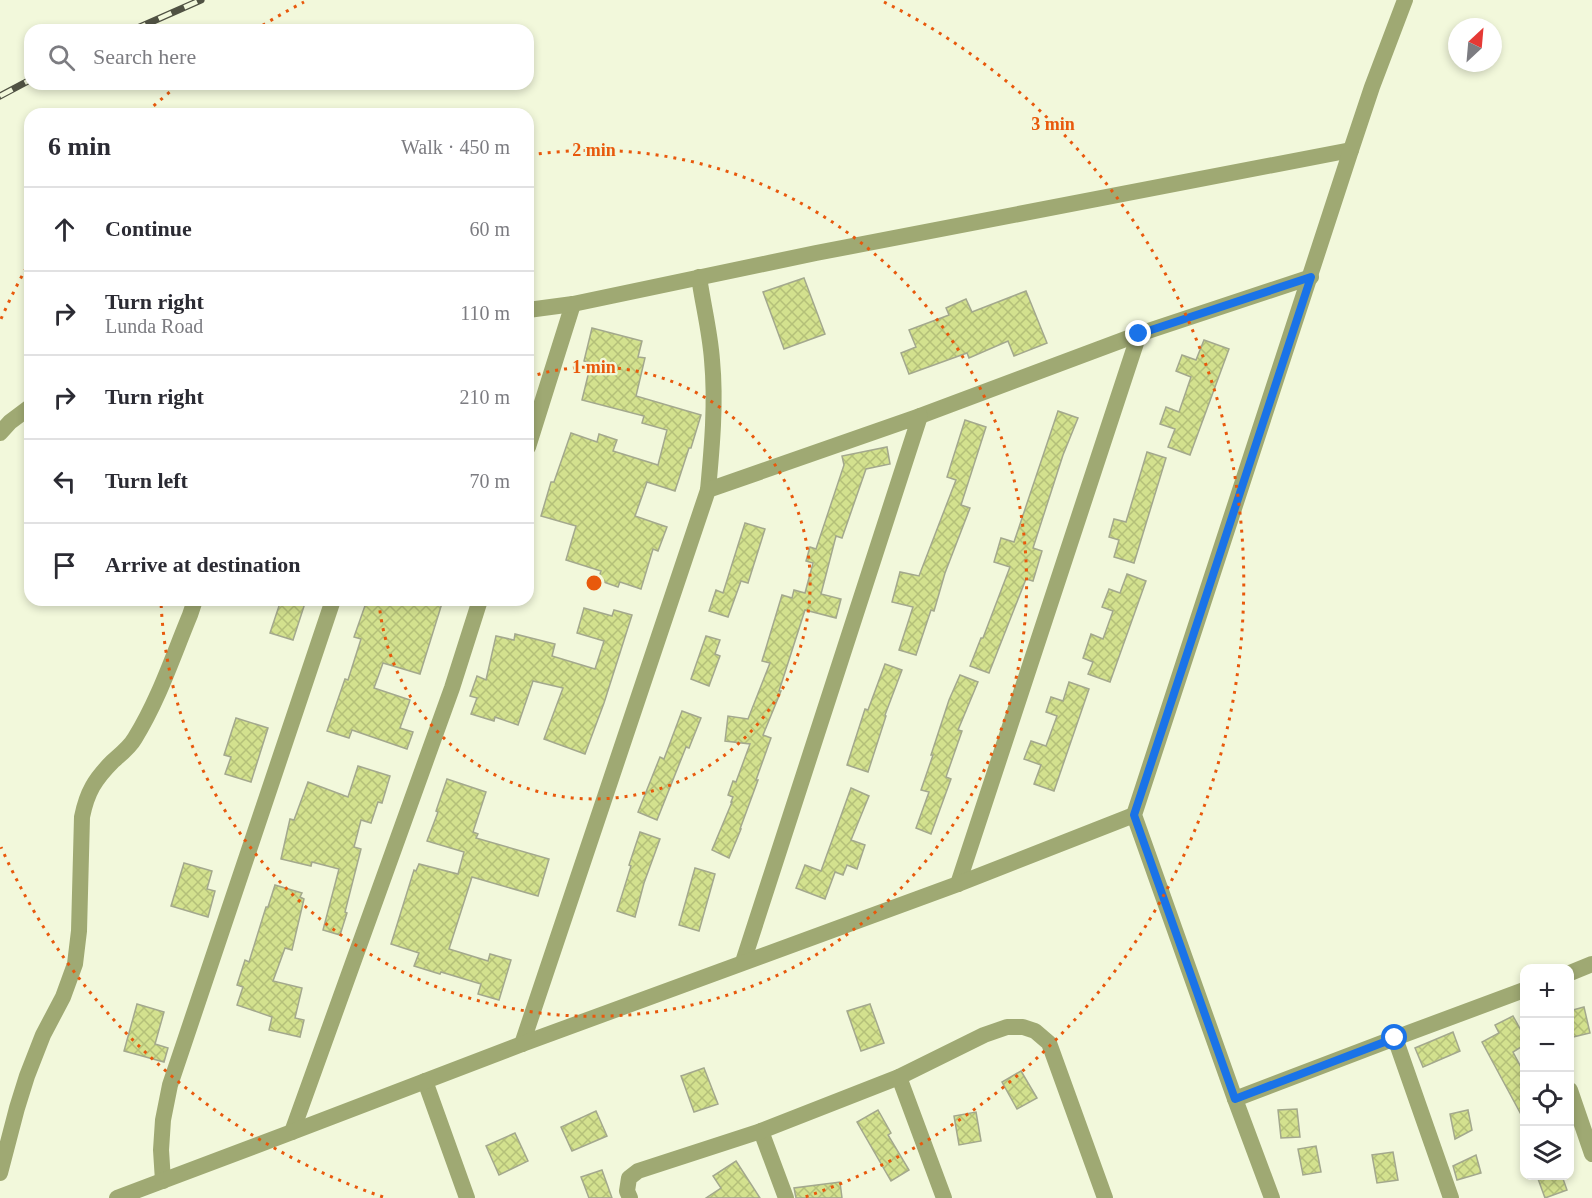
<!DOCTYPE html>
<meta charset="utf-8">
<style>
:root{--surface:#fff;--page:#f2f2f3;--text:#2b2b33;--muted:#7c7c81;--line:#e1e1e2}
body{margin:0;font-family:Georgia,serif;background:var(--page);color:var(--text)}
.controls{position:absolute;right:18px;bottom:18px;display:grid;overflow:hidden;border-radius:12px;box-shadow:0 3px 9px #0003}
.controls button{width:54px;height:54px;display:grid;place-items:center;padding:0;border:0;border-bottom:2px solid var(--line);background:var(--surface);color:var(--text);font:30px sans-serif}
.compass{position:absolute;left:1448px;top:18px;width:54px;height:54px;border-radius:50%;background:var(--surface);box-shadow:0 3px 9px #0003;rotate:26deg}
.stop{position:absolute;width:18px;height:18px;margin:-14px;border:4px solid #1a73e8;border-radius:50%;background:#fff}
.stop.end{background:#1a73e8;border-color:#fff;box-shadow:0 2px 6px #0008}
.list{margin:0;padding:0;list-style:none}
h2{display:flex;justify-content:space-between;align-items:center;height:78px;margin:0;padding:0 24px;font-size:26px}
h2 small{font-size:20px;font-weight:400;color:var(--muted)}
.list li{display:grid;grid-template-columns:39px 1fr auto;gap:18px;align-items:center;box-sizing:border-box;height:84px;padding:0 24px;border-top:2px solid var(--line)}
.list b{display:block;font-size:22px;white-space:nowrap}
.list p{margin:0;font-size:20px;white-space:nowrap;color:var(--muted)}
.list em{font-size:20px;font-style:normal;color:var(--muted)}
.icon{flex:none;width:33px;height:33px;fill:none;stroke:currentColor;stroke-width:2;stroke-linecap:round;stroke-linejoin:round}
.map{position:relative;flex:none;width:1592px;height:1198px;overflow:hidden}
.search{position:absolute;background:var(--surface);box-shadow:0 3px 9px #0003;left:24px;top:24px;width:510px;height:66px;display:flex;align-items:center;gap:15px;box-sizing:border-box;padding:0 21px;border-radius:18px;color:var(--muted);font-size:22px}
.panel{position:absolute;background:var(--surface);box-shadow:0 3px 9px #0003;left:24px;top:108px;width:510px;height:498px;border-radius:18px}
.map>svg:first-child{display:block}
.building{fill:url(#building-cross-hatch);stroke:#a3a88d;stroke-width:1.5}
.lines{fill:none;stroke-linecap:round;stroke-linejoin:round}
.minor{stroke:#9fa973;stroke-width:16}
.tertiary{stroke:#9fa973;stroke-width:16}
.rail-casing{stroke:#505243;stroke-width:7}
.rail{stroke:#f2f8db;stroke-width:4.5;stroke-dasharray:14;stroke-linecap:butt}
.route{stroke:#1a73e8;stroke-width:8}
.ring{fill:none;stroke:#e8590c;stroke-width:3;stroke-dasharray:3 6}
.centre{fill:#e8590c;stroke:#f2f8db;stroke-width:3}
.ring-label{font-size:18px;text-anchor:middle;font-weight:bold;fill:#e8590c;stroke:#f2f8db;stroke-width:4.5;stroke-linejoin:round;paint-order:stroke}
</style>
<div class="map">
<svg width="1592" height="1198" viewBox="0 0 1592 1198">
<defs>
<pattern id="building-cross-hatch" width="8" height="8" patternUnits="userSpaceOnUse" patternTransform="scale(1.5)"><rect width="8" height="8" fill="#d3e18e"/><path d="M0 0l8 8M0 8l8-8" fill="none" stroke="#b4c079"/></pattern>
</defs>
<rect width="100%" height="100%" fill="#f2f8db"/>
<g class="building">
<polygon points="804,278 825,334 784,349 763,292"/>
<polygon points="1026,291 1047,343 1014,356 1008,341 969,358 967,353 909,374 901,353 916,347 909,330 949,315 946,308 966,299 972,312"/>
<polygon points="592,328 642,341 638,357 645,358 636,396 701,415 691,448 689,448 675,491 647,482 635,516 667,527 658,551 653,549 641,589 620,582 618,587 598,580 601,571 566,560 576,526 541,516 551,482 554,482 571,433 597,442 599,434 617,440 613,451 658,465 667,430 642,423 644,416 582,400 591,363 584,361"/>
<polygon points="1204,340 1229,349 1190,455 1168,447 1175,429 1160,424 1166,407 1179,412 1191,377 1176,371 1182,355 1196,360"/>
<polygon points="1058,411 1078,418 1063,455 1033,548 1042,551 1033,581 1026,579 989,673 970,666 981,638 983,638 1010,567 994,562 1001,538 1014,542"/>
<polygon points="965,420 986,427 961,505 970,508 945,573 934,611 931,610 916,655 899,650 913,607 892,602 900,572 919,576 956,480 947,477"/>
<polygon points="887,447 890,464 866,469 842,538 836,536 821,594 841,599 836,618 805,610 779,691 781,691 763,735 771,738 756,780 758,780 740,829 741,829 729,858 712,850 732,802 731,802 733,797 728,795 733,781 736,782 750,744 725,741 728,716 748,719 770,663 762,661 782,595 792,598 794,590 805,593 813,563 806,561 810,547 816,549 844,465 842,456"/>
<polygon points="1147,452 1166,458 1134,563 1114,557 1119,540 1109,537 1114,519 1126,522"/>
<polygon points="745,523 765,529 748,583 741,581 728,617 709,611 716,590 723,593"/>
<polygon points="1127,574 1146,581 1110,682 1088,674 1093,662 1083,658 1091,634 1103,639 1113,611 1102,607 1109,589 1120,593"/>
<polygon points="281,600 306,600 293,640 270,633"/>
<polygon points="367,600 443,600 420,674 383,663 374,688 410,700 400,728 413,732 407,749 352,730 349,738 327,731 345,679 348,680 361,639 354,637"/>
<polygon points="584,608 612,616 614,610 632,615 604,703 585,754 544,739 563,688 533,681 518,725 495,717 494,721 471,714 477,698 470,696 477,676 486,680 496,636 514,640 515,634 555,644 552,656 595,669 604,641 577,633"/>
<polygon points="706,636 720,640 715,654 720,656 709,686 691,679"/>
<polygon points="885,664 902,670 885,715 886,716 868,772 847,765 865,709 868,710"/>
<polygon points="960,675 978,682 958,730 962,731 946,777 951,779 931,834 916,828 929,792 921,790 933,755 931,755 949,700"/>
<polygon points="1069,682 1089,689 1054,791 1034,784 1041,765 1024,759 1031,741 1046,746 1057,716 1046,712 1051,697 1063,701"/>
<polygon points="682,711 701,718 689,748 686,747 657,820 638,812 660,757 664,759"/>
<polygon points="236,718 268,728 251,782 225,774 231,757 224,755"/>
<polygon points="358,766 390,776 382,803 378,802 371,823 361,820 354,847 361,849 345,912 347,913 340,935 323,930 339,869 312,862 311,866 281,859 290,819 294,820 308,782 348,797"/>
<polygon points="447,779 486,792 473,832 478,834 476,838 549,859 538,896 472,877 449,949 488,961 490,954 511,960 499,1000 478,994 481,984 441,972 440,974 414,966 419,953 391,944 414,870 416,871 419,864 458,874 464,852 427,841 438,812 436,811"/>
<polygon points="851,788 869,796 851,840 865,845 857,869 847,865 843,875 835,872 825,899 796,888 805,865 821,871"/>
<polygon points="640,832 660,839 644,883 635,917 617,911 631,866 629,865"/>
<polygon points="184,863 212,871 207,889 215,891 208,917 171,906"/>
<polygon points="695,868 715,874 699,931 679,925"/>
<polygon points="275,885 302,893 300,897 304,899 292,950 285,948 273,981 302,988 295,1018 304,1020 300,1037 269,1030 272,1017 237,1005 243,987 237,985 245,960 249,962 266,907 268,907"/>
<polygon points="137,1004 164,1012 155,1044 168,1048 164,1062 124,1051"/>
<polygon points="870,1004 884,1043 861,1051 847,1011"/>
<polygon points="1584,1007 1590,1033 1569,1038 1569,1011"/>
<polygon points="1513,1016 1524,1036 1524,1045 1513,1052 1524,1073 1524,1120 1482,1042 1499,1033 1495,1025"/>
<polygon points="1453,1032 1460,1051 1423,1067 1415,1048"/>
<polygon points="704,1068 718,1104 694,1112 681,1076"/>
<polygon points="1021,1071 1037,1098 1017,1109 1002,1082"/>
<polygon points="1297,1109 1300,1137 1281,1138 1278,1110"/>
<polygon points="878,1110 891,1133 888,1135 909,1170 891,1181 857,1122"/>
<polygon points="1468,1110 1472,1130 1455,1139 1450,1114"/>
<polygon points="596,1111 607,1136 572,1151 561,1127"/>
<polygon points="976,1112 981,1141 959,1145 954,1116"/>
<polygon points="515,1133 528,1161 499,1175 486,1146"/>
<polygon points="1316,1146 1321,1172 1303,1175 1298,1149"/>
<polygon points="1393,1152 1398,1180 1377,1183 1372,1155"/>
<polygon points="1476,1155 1481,1173 1457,1180 1453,1166"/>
<polygon points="736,1161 760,1198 706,1198 721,1188 713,1176"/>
<polygon points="602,1170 612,1198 589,1198 581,1177"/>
<polygon points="1537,1176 1562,1176 1567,1190 1545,1198"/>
<polygon points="840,1182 842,1198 796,1198 794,1188"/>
</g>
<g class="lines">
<g class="minor">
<path d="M699 277C703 305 710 332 712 360 716 403 712 447 708 490"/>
<polyline points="920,416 1139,334 1311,277"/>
<polyline points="528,447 573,304"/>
<polyline points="958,884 1139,334"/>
<polyline points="1570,973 1592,964"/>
<polyline points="1395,1038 1451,1198"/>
<polyline points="522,1044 708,490 920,416 743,962"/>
<polyline points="899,1077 944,1198"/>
<polyline points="425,1081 467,1198"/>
<polyline points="1570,1090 1592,1154"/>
<polyline points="1235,1099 1395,1038 1524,990"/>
<polyline points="761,1131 786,1198"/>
<polyline points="292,1132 452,688 480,600"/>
<path d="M0 1173 17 1108 27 1076 43 1035 63 997 75 964 79 931 82 817C87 792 95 779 113 761 121 754 130 747 135 738 159 699 173 656 190 615L195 600"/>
<polyline points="163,1181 161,1150 163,1120 170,1085 333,600"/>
<polyline points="117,1198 292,1132 522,1044 958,884 1134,815"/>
<polyline points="630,1198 627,1191 629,1178 638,1171 761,1131 899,1077 984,1035 1007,1027 1023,1027 1035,1031 1049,1043 1105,1198"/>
</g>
<g class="tertiary">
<polyline points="528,310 573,304 816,253 1351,150"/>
<polyline points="0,433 10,422 30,407"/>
<polyline points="1272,1198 1235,1099 1134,815 1351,150 1372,87 1405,0"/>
</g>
<defs>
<g id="rail">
<polyline points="133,30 201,0"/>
<polyline points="0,96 30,80"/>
</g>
</defs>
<use href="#rail" class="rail-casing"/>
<use href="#rail" class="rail"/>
</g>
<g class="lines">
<polyline class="route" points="1139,334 1311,277 1134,815 1235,1099 1395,1038"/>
</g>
<g class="ring">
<path d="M529 377A216 216 0 1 1 379 602"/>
<path d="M530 155A433 433 0 1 1 161 602"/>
<path d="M383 1197A649 649 0 0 1 1 847M1 319A649 649 0 0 1 29 263M147 112A649 649 0 0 1 177 86M255 30A649 649 0 0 1 304 2M884 2A649 649 0 0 1 805 1197"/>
</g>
<circle cx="594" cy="583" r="9" class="centre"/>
<g class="ring-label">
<text x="1053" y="130">3 min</text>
<text x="594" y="156">2 min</text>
<text x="594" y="373">1 min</text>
</g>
</svg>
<div class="controls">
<button>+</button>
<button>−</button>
<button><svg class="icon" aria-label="locate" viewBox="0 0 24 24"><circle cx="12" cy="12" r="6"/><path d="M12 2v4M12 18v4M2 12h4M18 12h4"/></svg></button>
<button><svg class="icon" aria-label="layers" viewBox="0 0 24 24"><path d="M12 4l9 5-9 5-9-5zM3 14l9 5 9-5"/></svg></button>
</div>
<svg class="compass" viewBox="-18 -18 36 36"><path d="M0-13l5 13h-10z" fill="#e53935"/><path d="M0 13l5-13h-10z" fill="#7c7c81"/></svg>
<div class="stop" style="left:1395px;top:1038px"></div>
<div class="stop end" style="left:1139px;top:334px"></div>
<div class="search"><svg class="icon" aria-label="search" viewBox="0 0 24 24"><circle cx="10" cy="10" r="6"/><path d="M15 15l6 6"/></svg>Search here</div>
<section class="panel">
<h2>6 min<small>Walk · 450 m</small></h2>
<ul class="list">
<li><svg class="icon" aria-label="ahead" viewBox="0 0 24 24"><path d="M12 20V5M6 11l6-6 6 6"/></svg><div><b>Continue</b></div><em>60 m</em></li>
<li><svg class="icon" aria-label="right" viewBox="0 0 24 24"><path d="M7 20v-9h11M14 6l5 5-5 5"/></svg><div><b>Turn right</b><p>Lunda Road</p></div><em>110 m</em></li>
<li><svg class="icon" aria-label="right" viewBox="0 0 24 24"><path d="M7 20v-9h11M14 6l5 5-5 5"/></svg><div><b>Turn right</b></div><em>210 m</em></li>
<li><svg class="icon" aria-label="left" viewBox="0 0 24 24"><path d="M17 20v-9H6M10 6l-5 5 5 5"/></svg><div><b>Turn left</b></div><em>70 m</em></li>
<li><svg class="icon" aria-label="arrive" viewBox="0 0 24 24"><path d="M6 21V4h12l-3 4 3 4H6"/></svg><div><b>Arrive at destination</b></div></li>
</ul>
</section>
</div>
